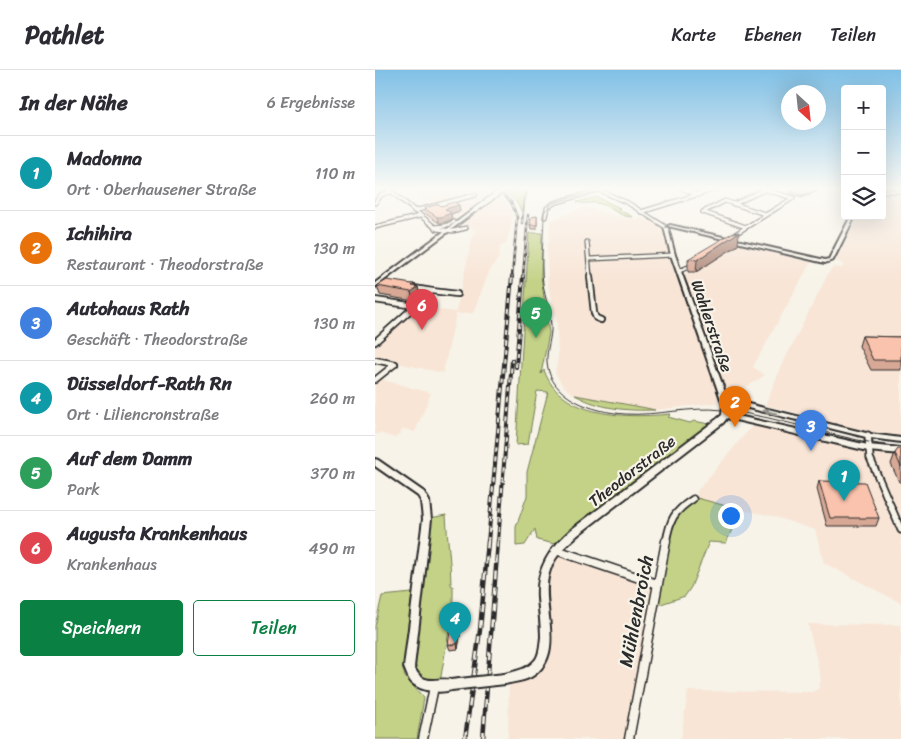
<!DOCTYPE html>
<html lang="de">
<meta charset="utf-8">
<style>
:root{--surface:#fff;--page:#f2f2f3;--text:#2b2b33;--muted:#7c7c81;--line:#e1e1e2;--accent:#0b8043}
body{margin:0;font-family:Sriracha,sans-serif;background:var(--page);color:var(--text)}
.controls{position:absolute;right:15px;top:15px;display:grid;overflow:hidden;border-radius:5px;box-shadow:0 5px 20px #0002}
.controls button{width:45px;height:45px;display:grid;place-items:center;padding:0;border:0;border-bottom:1px solid var(--line);background:var(--surface);color:var(--text);font:25px sans-serif}
.compass{position:absolute;left:406px;top:15px;width:45px;height:45px;border-radius:50%;background:var(--surface);box-shadow:0 5px 20px #0002;rotate:153deg}
.you{position:absolute;left:355px;top:445px;width:18px;height:18px;margin:-12px;border:4px solid #fff;border-radius:50%;background:#1a73e8;box-shadow:0 0 0 8px #1a73e833}
.badge{display:grid;place-items:center;width:32px;height:32px;border-radius:50%;background:var(--accent);color:#fff;font-size:16px;font-weight:700}
.pin{position:absolute;translate:-50% -41px;filter:drop-shadow(0 1px 2px #0008)}
.pin::after{content:'';position:absolute;top:26px;width:18px;height:15px;background:inherit;clip-path:polygon(0 0,100% 0,50% 100%)}
.list{margin:0;padding:0;list-style:none}
h2{display:flex;justify-content:space-between;align-items:center;height:65px;margin:0;padding:0 20px;font-size:21px}
h2 small{font-size:16px;font-weight:400;color:var(--muted)}
.list li{display:grid;grid-template-columns:32px 1fr auto;gap:15px;align-items:center;box-sizing:border-box;height:75px;padding:0 20px;border-top:1px solid var(--line)}
.list b{display:block;font-size:19px;white-space:nowrap}
.list p{margin:0;font-size:16px;white-space:nowrap;color:var(--muted)}
.list em{font-size:16px;font-style:normal;color:var(--muted)}
.actions{display:flex;gap:10px;padding:15px 20px}
.actions a{flex:1;padding:11px 0;border:1px solid var(--accent);border-radius:5px;text-align:center;font-size:18px;color:var(--accent)}
.actions .main{background:var(--accent);color:#fff}
.icon{flex:none;width:28px;height:28px;fill:none;stroke:currentColor;stroke-width:2;stroke-linecap:round;stroke-linejoin:round}
.map{position:relative;flex:none;width:526px;height:669px;overflow:hidden}
header{display:flex;align-items:center;gap:30px;box-sizing:border-box;height:70px;padding:0 25px;background:var(--surface);border-bottom:1px solid var(--line)}
header strong{font-size:24px}
nav{display:flex;gap:28px;margin-inline-start:auto;font-size:18px}
main{display:flex}
aside{flex:1;background:var(--surface)}
.map>svg:first-child{display:block}
.built{fill:#f8e5d6}
.green{fill:#c3d287;stroke:#777e59}
.lines{fill:none;stroke-linecap:round;stroke-linejoin:round}
.street-far3-casing{stroke:#2b2b2b;stroke-width:5.5}
.street-far2-casing{stroke:#2b2b2b;stroke-width:8}
.street-far1-casing{stroke:#2b2b2b;stroke-width:9}
.street-casing{stroke:#2b2b2b;stroke-width:11}
.secondary-casing{stroke:#2b2b2b;stroke-width:4}
.street-far3{stroke:#f7f3e8;stroke-width:3}
.street-far2{stroke:#f7f3e8;stroke-width:4.5}
.street-far1{stroke:#f7f3e8;stroke-width:5.5}
.street{stroke:#f7f3e8;stroke-width:8}
.secondary{fill:#f7f3e8;fill-rule:evenodd}
.tram{stroke:#2b2b2b;stroke-width:1}
.rail-far2-casing{stroke:#2b2b2b;stroke-width:2.5}
.rail-far1-casing{stroke:#2b2b2b;stroke-width:4}
.rail-casing{stroke:#2b2b2b;stroke-width:4.5}
.rail-far2{stroke:#f7f3e8;stroke-width:1;stroke-dasharray:4;stroke-linecap:butt}
.rail-far1{stroke:#f7f3e8;stroke-width:2;stroke-dasharray:5;stroke-linecap:butt}
.rail{stroke:#f7f3e8;stroke-width:2.5;stroke-dasharray:8;stroke-linecap:butt}
.secondary-bridge-far1-casing{stroke:#2b2b2b;stroke-width:7;stroke-linecap:butt}
.secondary-bridge-casing{stroke:#2b2b2b;stroke-width:14;stroke-linecap:butt}
.secondary-bridge-far1{stroke:#f7f3e8;stroke-width:4.5}
.secondary-bridge{stroke:#f7f3e8;stroke-width:10}
.wall{fill:#d7a895;stroke:#2b2b2b}
.shaded-wall{fill:#af8879;stroke:#2b2b2b}
.building{fill:#fac3ad;stroke:#2b2b2b}
.oneway{fill:#918f8a}
.labels{text-anchor:middle;dominant-baseline:central;stroke-width:4.5;stroke-linejoin:round;paint-order:stroke}
.street-label{font-size:16px;fill:#2b2b2b;stroke:#f7f3e8}
.near-street-label{font-size:19px;fill:#2b2b2b;stroke:#f7f3e8}
</style>
<header>
<strong>Pathlet</strong>
<nav><a>Karte</a><a>Ebenen</a><a>Teilen</a></nav>
</header>
<main>
<aside>
<h2>In der Nähe<small>6 Ergebnisse</small></h2>
<ul class="list">
<li><span class="badge" style="background:#0f9aa8">1</span><div><b>Madonna</b><p>Ort · Oberhausener Straße</p></div><em>110 m</em></li>
<li><span class="badge" style="background:#e8710a">2</span><div><b>Ichihira</b><p>Restaurant · Theodorstraße</p></div><em>130 m</em></li>
<li><span class="badge" style="background:#3f7fe0">3</span><div><b>Autohaus Rath</b><p>Geschäft · Theodorstraße</p></div><em>130 m</em></li>
<li><span class="badge" style="background:#0f9aa8">4</span><div><b>Düsseldorf-Rath Rn</b><p>Ort · Liliencronstraße</p></div><em>260 m</em></li>
<li><span class="badge" style="background:#2e9e5b">5</span><div><b>Auf dem Damm</b><p>Park</p></div><em>370 m</em></li>
<li><span class="badge" style="background:#e0444e">6</span><div><b>Augusta Krankenhaus</b><p>Krankenhaus</p></div><em>490 m</em></li>
</ul>
<div class="actions"><a class="main">Speichern</a><a>Teilen</a></div>
</aside>
<div class="map">
<svg width="526" height="669" viewBox="0 0 526 669">
<rect width="100%" height="100%" fill="#f7f3e8"/>
<filter id="ink" filterUnits="userSpaceOnUse"><feTurbulence type="fractalNoise" baseFrequency=".02" numOctaves="2"/><feDisplacementMap in="SourceGraphic" scale="10" xChannelSelector="R" yChannelSelector="G"/><feConvolveMatrix kernelMatrix="1 2 1 2 8 2 1 2 1" color-interpolation-filters="sRGB"/></filter>
<g filter="url(#ink)">
<g class="built">
<polygon points="53,118 61,118 66,122 81,118 114,118 119,122 74,154 61,156 42,142 58,135 39,122"/>
<polygon points="391,118 463,118 467,123 450,123 429,128"/>
<polygon points="507,122 526,122 526,366 494,362 390,335 407,295 455,200 459,197 467,198 469,194 461,191 483,146 507,146"/>
<polygon points="124,125 133,134 138,147 131,174 125,175 124,187 114,202 98,243 81,244 68,303 0,288 0,276 43,237 81,242 98,164 101,161 87,152"/>
<polygon points="209,137 253,149 273,148 288,158 305,207 357,172 436,192 378,297 390,305 348,332 280,340 200,325 193,320 187,314 180,303 183,288 182,253 173,215 172,174 174,173 175,151"/>
<polygon points="5,309 56,323 40,362 29,359 20,368 4,363 0,365 0,313"/>
<polygon points="385,354 506,382 526,383 526,533 449,493 440,460 398,446 340,435 322,428 322,421 378,355"/>
<polygon points="189,485 278,515 250,669 133,669 134,612 165,599 172,589 177,575 177,566 171,528 171,511 178,489"/>
<polygon points="433,554 526,555 526,669 306,669 313,621 437,622 444,618 446,609"/>
</g>
<g class="green">
<polygon points="124,118 151,118 147,142 140,130"/>
<path d="M222 127 245 138 242 139 258 147C244 148 234 134 221 133 213 132 210 135 202 132Z"/>
<path d="M154 163H167L166 206 174 263 166 304 169 300C186 349 254 348 296 344L293 347 315 353 319 351 334 354 180 474 162 470 160 459 150 475 141 476V457L152 426V402L173 322 162 321 153 374 141 375Z"/>
<path d="M200 325 271 338 280 340C252 341 225 339 200 325Z"/>
<polygon points="322,428 366,440 351,473 334,472 316,517 310,526 280,536 296,458 301,448"/>
<path d="M71 445C72 468 76 491 76 515L78 516V537L65 612C52 611 41 606 40 592L55 448Z"/>
<polygon points="37,523 28,599 30,607 49,628 42,669 0,669 0,556 7,526"/>
</g>
<g class="lines">
<defs>
<g id="street-far3">
<polyline points="12,118 62,159 78,161 91,158"/>
<polyline points="306,118 323,125"/>
<polyline points="385,118 418,128"/>
<polyline points="224,120 253,133 289,156"/>
<polyline points="507,121 526,121"/>
<polyline points="0,133 6,125 15,122"/>
<polyline points="359,134 389,120"/>
<polyline points="39,141 100,125"/>
<polyline points="266,142 344,118"/>
<polyline points="328,142 350,131 390,144"/>
<polyline points="328,142 371,157"/>
<polyline points="170,147 172,138 179,133 230,118"/>
<polyline points="0,157 45,146"/>
<polyline points="60,157 70,156 79,152"/>
<polyline points="357,166 418,128"/>
<polyline points="212,172 215,207"/>
<polyline points="215,189 298,185"/>
<polyline points="304,201 318,195"/>
</g>
<g id="street-far2">
<polyline points="215,206 219,243 221,248 226,250"/>
<polyline points="57,221 82,224"/>
<polyline points="0,230 40,236 57,221 39,218"/>
<polyline points="0,272 40,236"/>
<polyline points="0,290 20,294"/>
<polyline points="0,310 20,294"/>
</g>
<g id="street-far1">
<polyline points="493,365 495,388 526,460"/>
<path d="M291 472C295 450 298 442 318 429"/>
</g>
<g id="street">
<polyline points="181,480 282,514"/>
<polyline points="48,669 59,617"/>
<polyline points="254,669 291,471"/>
</g>
<g id="secondary">
<polygon points="464,118 469,118 470,123"/>
<polygon points="99,139 102,140 0,217 0,213"/>
<polygon points="476,146 480,146 458,190 450,193 293,156 295,155 450,190 454,189"/>
<path d="M289 157 293 158 300 185 354 333 365 332 495 364 526 368V372L495 368 365 336 354 337V344L493 375 526 378V384L493 381 352 348 348 353 204 464C190 476 177 488 173 507 166 539 192 585 156 607 149 611 138 612 130 614L126 613 125 609 126 605C138 601 152 601 161 589 165 583 165 574 166 567 166 554 164 541 163 528 161 498 175 478 197 459L342 349 347 345 348 335 296 185Z"/>
<path d="M0 389 3 390 49 422 54 431 56 449 39 597C49 619 64 605 80 611L81 615 80 619C67 624 46 622 36 612 33 608 31 602 29 597L48 449 46 431 43 426 0 396Z"/>
</g>
</defs>
<use href="#street-far3" class="street-far3-casing"/>
<use href="#street-far2" class="street-far2-casing"/>
<use href="#street-far1" class="street-far1-casing"/>
<use href="#street" class="street-casing"/>
<use href="#secondary" class="secondary-casing"/>
<use href="#street-far3" class="street-far3"/>
<use href="#street-far2" class="street-far2"/>
<use href="#street-far1" class="street-far1"/>
<use href="#street" class="street"/>
<use href="#secondary" class="secondary"/>
<g class="tram">
<path d="M229 118 178 133 169 142C169 166 165 190 168 214 170 228 175 241 176 255 177 267 171 280 172 292 175 329 219 342 250 344 283 346 315 336 348 340 409 347 465 371 526 377"/>
<polyline points="0,123 4,118"/>
</g>
<defs>
<g id="rail-far2">
<polyline points="120,118 136,132 142,147 137,207"/>
<polyline points="147,153 149,130 153,118"/>
<polyline points="148,207 153,145"/>
</g>
<g id="rail-far1">
<polyline points="141,297 148,206"/>
<polyline points="113,472 137,206"/>
<polyline points="123,472 137,290"/>
</g>
<g id="rail">
<polyline points="90,669 105,560 113,471"/>
<polyline points="108,669 123,471"/>
</g>
</defs>
<use href="#rail-far2" class="rail-far2-casing"/>
<use href="#rail-far1" class="rail-far1-casing"/>
<use href="#rail" class="rail-casing"/>
<use href="#rail-far2" class="rail-far2"/>
<use href="#rail-far1" class="rail-far1"/>
<use href="#rail" class="rail"/>
<defs>
<polyline id="secondary-bridge-far1" points="100,140 130,118"/>
<polyline id="secondary-bridge" points="76,615 130,609"/>
</defs>
<use href="#secondary-bridge-far1" class="secondary-bridge-far1-casing"/>
<use href="#secondary-bridge" class="secondary-bridge-casing"/>
<use href="#secondary-bridge-far1" class="secondary-bridge-far1"/>
<use href="#secondary-bridge" class="secondary-bridge"/>
</g>
<g class="wall">
<polygon points="445,119 444,121 426,127 414,123 414,121"/>
<polygon points="84,135 85,141 76,144 77,149 68,153 64,153 51,144 49,138 66,136"/>
<polygon points="162,146 162,159 156,159 155,155"/>
<polygon points="363,175 321,202 313,202 313,189"/>
<polygon points="39,214 39,216 43,217 45,226 38,231 5,225 2,216"/>
<polygon points="487,266 526,267 526,300 496,300 484,276"/>
<polygon points="526,379 526,412 524,412 516,394 520,383"/>
<polygon points="444,411 504,448 501,456 452,456 442,419"/>
<polygon points="83,560 85,566 83,579 75,580 73,575"/>
</g>
<g class="shaded-wall">
<polygon points="445,119 444,121 426,127 427,125"/>
<polygon points="84,135 85,141 76,144 77,149 68,153 64,153 62,147 70,139"/>
<polygon points="364,162 363,175 321,202 322,190"/>
<polygon points="39,214 40,219 43,217 45,226 38,231 36,222 37,216"/>
<polygon points="83,560 85,566 83,579 82,574"/>
</g>
<g class="building">
<polygon points="420,118 443,118 445,119 427,125 414,121"/>
<polygon points="79,132 84,135 70,139 76,143 66,147 62,147 49,138 64,134 66,136"/>
<polygon points="162,146 162,155 155,155 156,147"/>
<polygon points="364,162 322,190 313,189 357,163"/>
<polygon points="12,210 37,214 39,214 37,216 43,217 36,222 2,216"/>
<polygon points="487,266 526,267 526,290 498,290"/>
<polygon points="523,379 526,379 526,397 520,383"/>
<polygon points="444,411 490,412 504,448 455,448"/>
<polygon points="83,560 82,574 73,575 75,561"/>
</g>
<defs><path id="oneway-solid" d="M-6-.8H1V-3.2L6.5 0L1 3.2V.8H-6Z" transform="scale(1.25)"/></defs>
<use class="oneway" href="#oneway-solid" transform="translate(395 342) rotate(-167)"/>
</g>
<linearGradient id="sky" x2="0" y2="1"><stop stop-color="#80c0e6"/><stop offset="0.56" stop-color="#fbfaf5"/><stop offset="1" stop-color="#fbfaf5" stop-opacity="0"/></linearGradient>
<rect width="526" height="212" fill="url(#sky)"/>
<g class="labels">
<g class="street-label">
<text transform="translate(337 256) rotate(71)">Wahlerstraße</text>
<text transform="translate(257 401) rotate(-38)">Theodorstraße</text>
</g>
<g class="near-street-label">
<text transform="translate(261 541) rotate(-79)">Mühlenbroich</text>
</g>
</g>
</svg>
<div class="controls">
<button>+</button>
<button>−</button>
<button><svg class="icon" aria-label="layers" viewBox="0 0 24 24"><path d="M12 4l9 5-9 5-9-5zM3 14l9 5 9-5"/></svg></button>
</div>
<svg class="compass" viewBox="-18 -18 36 36"><path d="M0-13l5 13h-10z" fill="#e53935"/><path d="M0 13l5-13h-10z" fill="#7c7c81"/></svg>
<div class="you"></div>
<div class="pin badge" style="left:469px;top:431px;background:#0f9aa8">1</div>
<div class="pin badge" style="left:360px;top:357px;background:#e8710a">2</div>
<div class="pin badge" style="left:436px;top:381px;background:#3f7fe0">3</div>
<div class="pin badge" style="left:80px;top:573px;background:#0f9aa8">4</div>
<div class="pin badge" style="left:161px;top:268px;background:#2e9e5b">5</div>
<div class="pin badge" style="left:47px;top:260px;background:#e0444e">6</div>
</div>
</main>
